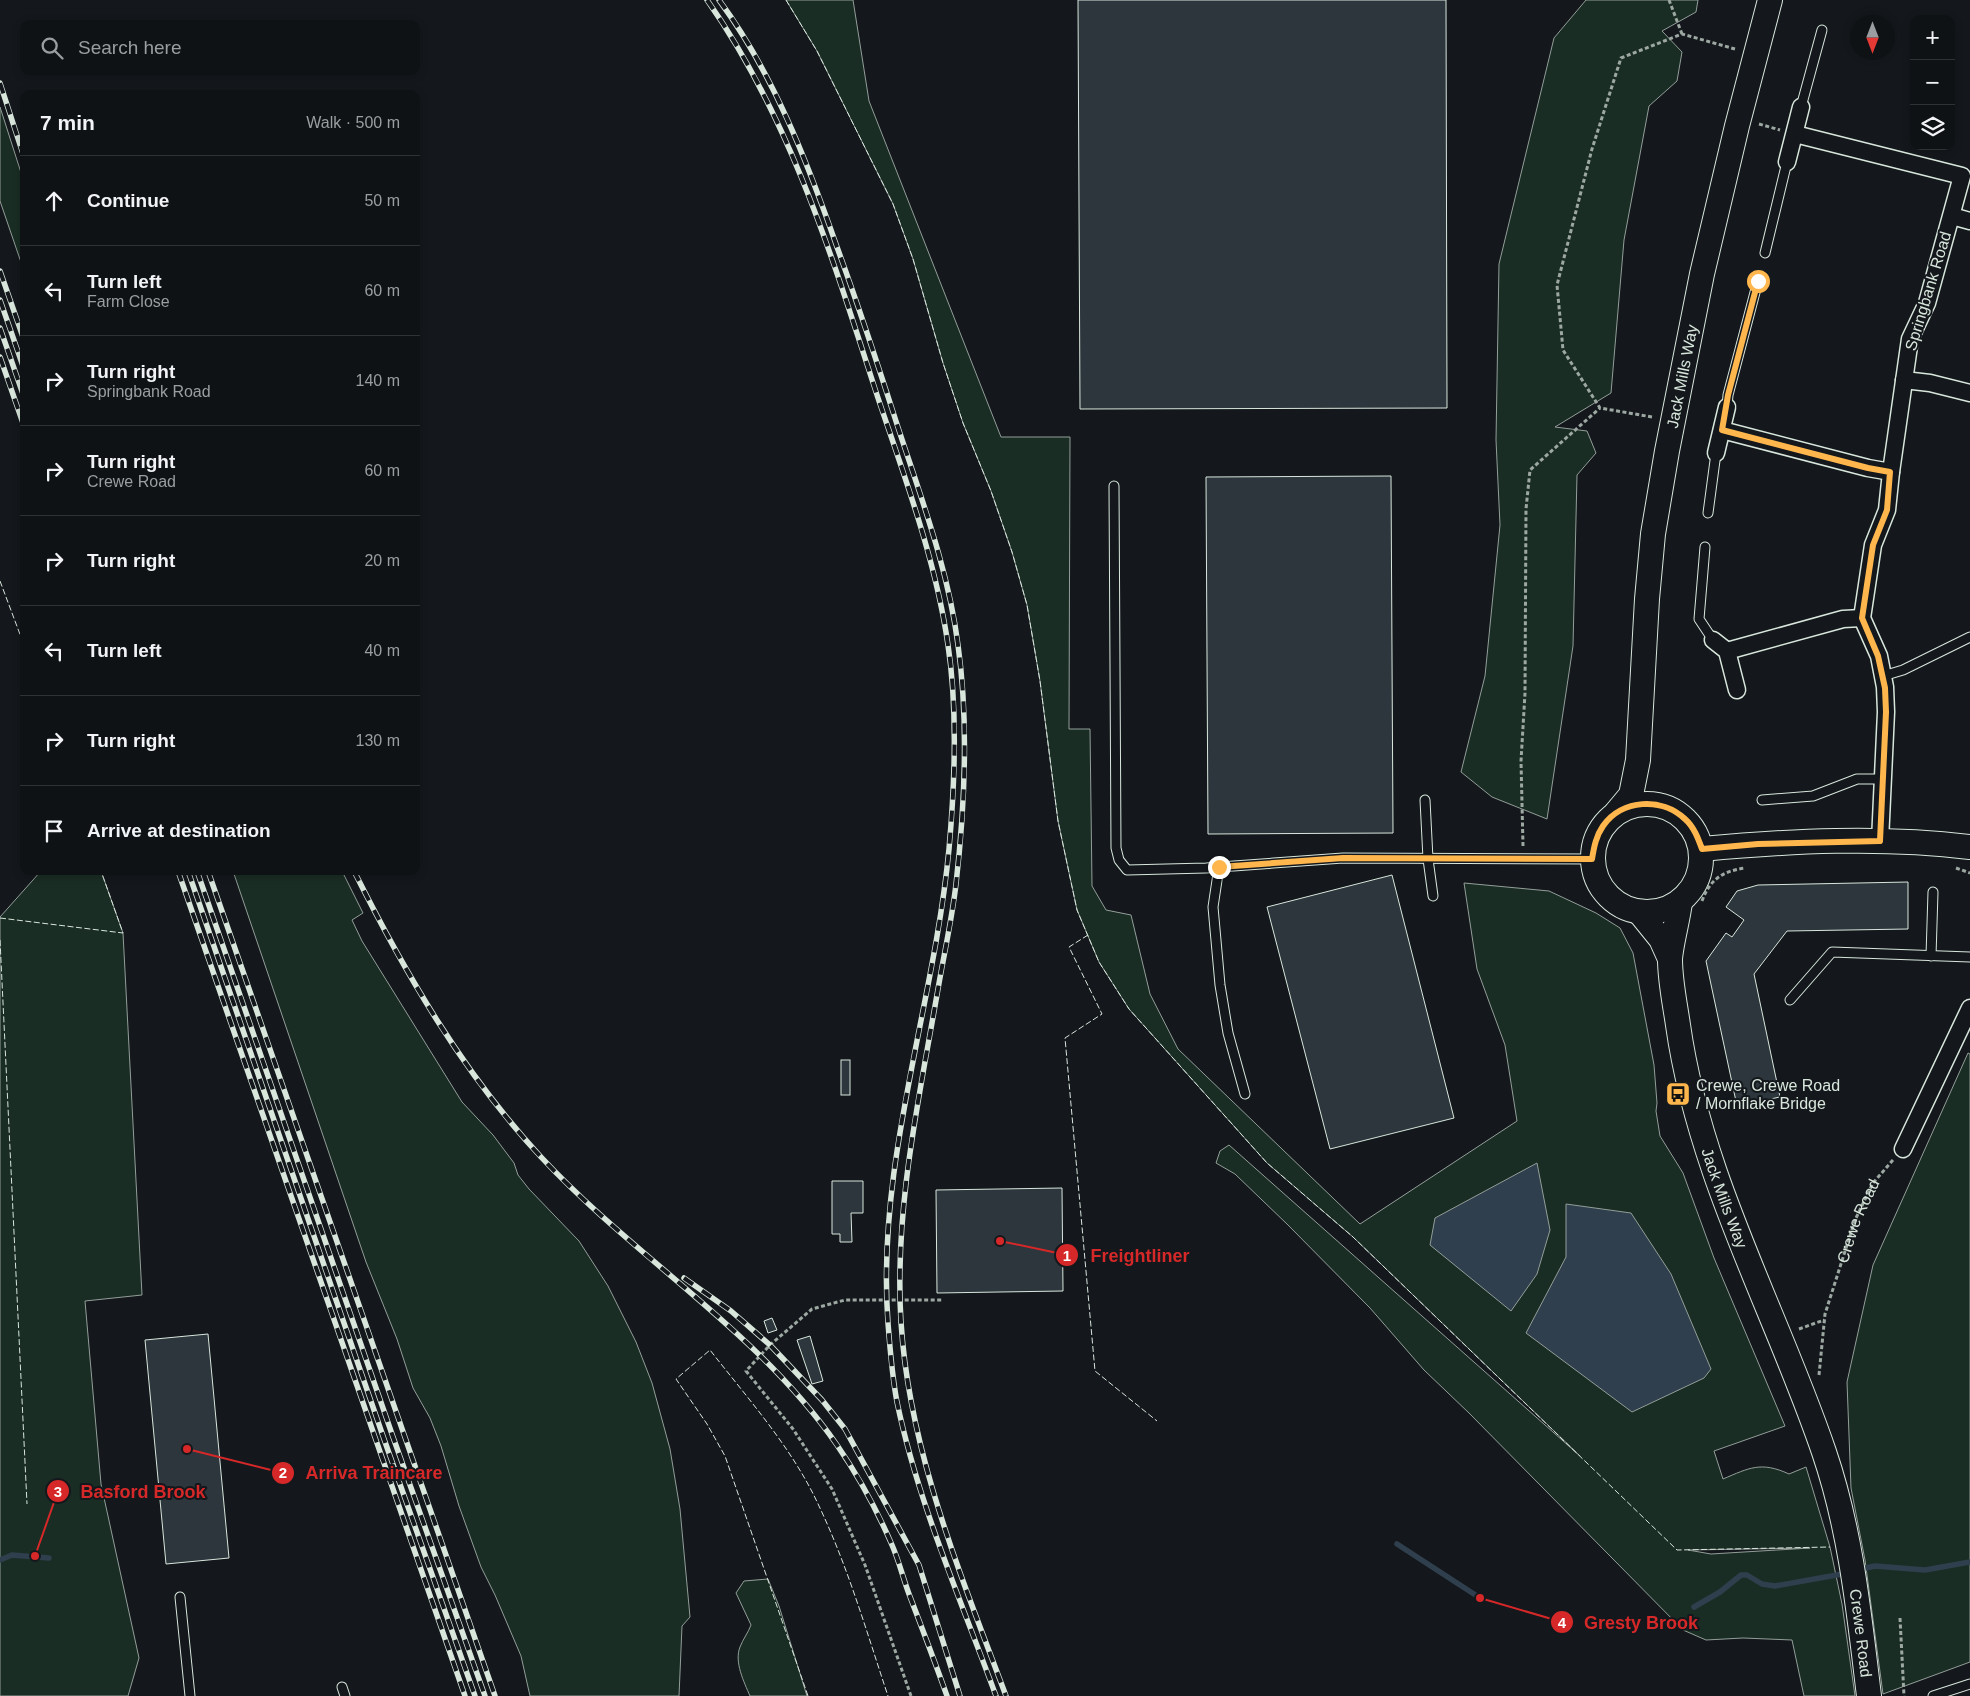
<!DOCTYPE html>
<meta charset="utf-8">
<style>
:root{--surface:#0f1215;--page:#1d2022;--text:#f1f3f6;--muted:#9b9ea0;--line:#2f3234}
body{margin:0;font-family:Helvetica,sans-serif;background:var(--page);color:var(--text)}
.controls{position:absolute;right:15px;top:15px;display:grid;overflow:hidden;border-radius:10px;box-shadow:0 2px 8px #0003}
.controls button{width:45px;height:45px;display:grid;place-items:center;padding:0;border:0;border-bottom:1px solid var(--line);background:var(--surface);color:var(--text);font:25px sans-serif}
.compass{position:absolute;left:1850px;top:15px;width:45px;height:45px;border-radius:50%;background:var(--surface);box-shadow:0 2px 8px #0003;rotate:180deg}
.stop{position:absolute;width:15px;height:15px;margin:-11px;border:4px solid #ffb74d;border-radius:50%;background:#fff}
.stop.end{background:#ffb74d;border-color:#fff;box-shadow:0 1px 5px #0008}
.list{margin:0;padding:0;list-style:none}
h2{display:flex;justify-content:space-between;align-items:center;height:65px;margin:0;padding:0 20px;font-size:21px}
h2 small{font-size:16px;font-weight:400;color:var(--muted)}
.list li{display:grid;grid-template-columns:32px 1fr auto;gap:15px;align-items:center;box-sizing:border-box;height:90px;padding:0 20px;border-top:1px solid var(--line)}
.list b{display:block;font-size:19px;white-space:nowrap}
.list p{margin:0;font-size:16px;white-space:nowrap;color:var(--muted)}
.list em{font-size:16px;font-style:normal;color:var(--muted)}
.icon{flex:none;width:28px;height:28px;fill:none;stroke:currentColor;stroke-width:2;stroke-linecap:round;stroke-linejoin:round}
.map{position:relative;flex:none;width:1970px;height:1696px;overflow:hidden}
.search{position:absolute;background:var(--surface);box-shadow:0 2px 8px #0003;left:20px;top:20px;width:400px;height:55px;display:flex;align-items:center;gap:12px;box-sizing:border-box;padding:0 18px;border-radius:10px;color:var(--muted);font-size:19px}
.panel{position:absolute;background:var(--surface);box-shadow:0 2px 8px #0003;left:20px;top:90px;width:400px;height:785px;border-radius:10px}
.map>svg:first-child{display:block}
.green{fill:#1a2d24;stroke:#939e99;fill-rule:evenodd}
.water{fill:#2f3f4d;stroke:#939e99}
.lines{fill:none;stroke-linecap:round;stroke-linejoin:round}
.stream{stroke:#2f3f4d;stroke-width:5.5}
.building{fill:#2c363c;stroke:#d8e6dc}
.lane-casing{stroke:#d8e6dc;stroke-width:11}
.street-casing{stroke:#d8e6dc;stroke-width:19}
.secondary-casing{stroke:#d8e6dc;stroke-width:26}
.path{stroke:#9da8a2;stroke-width:3;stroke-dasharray:4 2.5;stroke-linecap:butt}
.lane{stroke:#14181c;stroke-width:9}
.street{stroke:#14181c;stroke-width:16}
.secondary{stroke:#14181c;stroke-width:24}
.rail-casing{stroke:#d8e6dc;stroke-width:5.5}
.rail{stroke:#14181c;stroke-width:4;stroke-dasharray:11;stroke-linecap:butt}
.fence{stroke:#d8e6dc;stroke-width:1;stroke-dasharray:6 2.5;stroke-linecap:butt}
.route{stroke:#ffb74d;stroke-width:6}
.labels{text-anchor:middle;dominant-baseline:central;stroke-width:4;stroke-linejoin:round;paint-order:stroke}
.street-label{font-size:16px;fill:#d8e6dc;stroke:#14181c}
.poi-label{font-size:16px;fill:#d8e6dc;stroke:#14181c;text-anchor:start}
.leader{fill:none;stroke:#d62828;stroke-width:2}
.callout-dot{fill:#d62828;stroke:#14181c;stroke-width:2}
.mark-label{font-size:15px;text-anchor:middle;font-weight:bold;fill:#fff}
.callout-label{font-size:18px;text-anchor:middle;font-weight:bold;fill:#d62828;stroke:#14181c;stroke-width:4;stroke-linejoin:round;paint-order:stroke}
</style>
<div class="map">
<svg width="1970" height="1696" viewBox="0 0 1970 1696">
<rect width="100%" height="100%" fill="#14181c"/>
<g class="green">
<path d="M786 0H853L869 101 1001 437H1070L1069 729H1090L1092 886 1106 910 1131 915 1150 994 1178 1049 1360 1224 1517 1121 1505 1045 1477 969 1464 883 1549 891 1596 913 1620 928 1633 953 1654 1065 1657 1103 1656 1111 1660 1136 1683 1173 1714 1258 1785 1426 1714 1451 1723 1479C1749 1468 1761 1461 1789 1474L1806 1467 1830 1547 1842 1604 1855 1696H1804L1792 1640 1743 1638 1706 1640 1683 1630 1469 1413 1424 1370 1370 1308 1288 1225 1235 1174 1216 1163 1220 1151 1229 1145 1580 1456 1353 1237 1267 1163 1129 1009 1099 962 1077 910 1058 821 1040 681 1027 605 1012 552 991 491 963 423 943 363 913 259 893 204 817 51ZM1810 1548 1711 1554 1688 1550Z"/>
<polygon points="1586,0 1698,0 1696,12 1662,31 1682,52 1677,81 1649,106 1624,240 1611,393 1555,427 1587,431 1596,453 1577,475 1573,646 1547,819 1492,797 1461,772 1485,676 1500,525 1496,440 1499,264 1554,38"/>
<polygon points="0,107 24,182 24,271 0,201"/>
<polygon points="41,871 101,871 123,933 142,1295 85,1301 101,1484 139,1658 128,1696 0,1696 0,917"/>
<polygon points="233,871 342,871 363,913 352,920 362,941 462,1102 493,1135 514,1163 518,1175 529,1189 579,1241 608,1286 636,1342 652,1383 670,1449 680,1509 690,1617 682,1626 679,1696 530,1696 521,1656 495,1595 481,1567 459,1506 441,1446 430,1418 413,1388 397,1339 366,1262"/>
<polygon points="1968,1053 1970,1054 1970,1662 1883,1694 1865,1560 1851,1488 1847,1382 1873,1265"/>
<path d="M768 1579 779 1606 807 1696H750C744 1682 734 1662 740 1647 743 1639 748 1633 751 1625L736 1593 744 1581Z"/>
</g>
<g class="water">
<polygon points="1537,1163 1550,1230 1537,1274 1511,1311 1430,1245 1435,1218"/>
<polygon points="1566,1204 1631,1213 1671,1274 1711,1369 1704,1378 1632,1412 1526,1333 1566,1257"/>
</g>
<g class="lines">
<g class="stream">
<polyline points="1397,1544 1480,1598"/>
<polyline points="0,1560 12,1555 49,1558"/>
<polyline points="1857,1570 1875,1566 1925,1570 1970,1562"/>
<polyline points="1694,1607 1720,1592 1741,1575 1747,1575 1762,1584 1775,1586 1848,1573"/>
</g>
</g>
<g class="building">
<polygon points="1078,0 1446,0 1447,408 1080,409"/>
<polygon points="1391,476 1393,833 1208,834 1206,477"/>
<polygon points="1392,875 1454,1118 1330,1149 1267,907"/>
<polygon points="1908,882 1908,929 1787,931 1754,974 1780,1097 1737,1106 1706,961 1726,933 1732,937 1744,920 1726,907 1737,891 1758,885"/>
<rect x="841" y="1060" width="9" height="35"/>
<polygon points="832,1181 863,1181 863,1213 851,1213 852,1242 840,1242 840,1234 832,1234"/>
<polygon points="1062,1188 1063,1291 937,1293 936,1190"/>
<polygon points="772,1318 777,1330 768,1333 764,1321"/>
<polygon points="208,1334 229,1558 166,1564 145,1340"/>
<polygon points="810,1336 823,1381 812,1384 797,1340"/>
</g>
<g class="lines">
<defs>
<g id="lane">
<polyline points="1801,107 1822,30"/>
<polyline points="1765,253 1787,162"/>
<polyline points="1727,407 1728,395 1758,281"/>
<polyline points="1114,486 1116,848 1119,860 1127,870 1206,868 1343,858 1592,859"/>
<polyline points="1708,513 1716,453"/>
<polyline points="1705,547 1699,619 1713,640"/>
<polyline points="1883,676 1903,670 1970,637"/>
<polyline points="1425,800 1428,859 1433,896"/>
<polyline points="1762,800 1813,796 1857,779 1881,779"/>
<polyline points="1219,867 1213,907 1220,985 1228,1033 1245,1094"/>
<polyline points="1931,956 1933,892"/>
<polyline points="1790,1000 1832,952 1970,957"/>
<polyline points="180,1597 190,1696"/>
<polyline points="342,1687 345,1696"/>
<polyline points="1933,1696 1970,1684"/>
</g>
<g id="street">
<polyline points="1795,134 1962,176 1927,303 1910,339 1891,472 1887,510 1873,545 1862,618 1879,656 1885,687 1886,712 1880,841"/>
<polyline points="1787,162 1801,107"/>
<polyline points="1952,216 1970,221"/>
<polyline points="1904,380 1930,383 1970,393"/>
<polyline points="1722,430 1868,468 1891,472"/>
<polyline points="1716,453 1727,407"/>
<polyline points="1713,640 1727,651 1737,690"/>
<polyline points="1727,651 1843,619 1862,618"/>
<polyline points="1903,1149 1970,1008"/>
</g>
<g id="secondary">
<circle cx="1647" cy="858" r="54"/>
<path id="s2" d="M1616 813 1631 795 1638 760 1647 599 1653 534 1667 451 1702 274 1737 126 1770 0"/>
<path d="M1702 849C1790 841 1881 836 1970 847"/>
<path id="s3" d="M1680 902C1678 919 1671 944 1670 959 1670 981 1675 1004 1678 1025 1699 1175 1776 1311 1824 1452 1851 1531 1859 1613 1869 1696"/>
<polyline points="1640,913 1661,939 1670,959"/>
</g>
</defs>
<use href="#lane" class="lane-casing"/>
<use href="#street" class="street-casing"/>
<use href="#secondary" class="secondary-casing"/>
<g class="path">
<polyline points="1669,0 1682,34"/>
<polyline points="1759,124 1780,130"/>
<polyline points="1652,417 1600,408 1563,350 1557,285 1592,149 1621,58 1682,34 1735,49"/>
<polyline points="1523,846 1521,761 1525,693 1526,509 1530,470 1600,408"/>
<polyline points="1956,868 1970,873"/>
<path d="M1702 901C1710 879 1723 871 1745 868"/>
<polyline points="1799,1329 1824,1320"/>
<path id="s1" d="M1819 1375 1825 1314 1855 1220 1873 1183 1893 1160"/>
<polyline points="1900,1618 1904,1696"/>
<polyline points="911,1696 865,1565 832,1489 793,1429 746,1371 770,1345 812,1309 845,1300 943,1300"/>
</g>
<use href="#lane" class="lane"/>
<use href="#street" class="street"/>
<use href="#secondary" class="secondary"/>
<defs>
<g id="rail">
<path d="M707 0C791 119 833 260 878 398 905 478 936 561 948 645 958 711 955 782 949 849 934 1007 876 1162 888 1323 890 1349 892 1376 897 1402 918 1503 961 1600 996 1696"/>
<path d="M719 0C773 73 807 161 837 247 857 302 876 359 894 415 918 490 948 566 958 645 969 724 965 805 956 884 952 919 944 954 938 989 919 1099 894 1209 901 1322 909 1452 961 1575 1006 1696"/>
<polyline points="0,83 24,157"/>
<polyline points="0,271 24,340"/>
<polyline points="0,300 24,369"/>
<polyline points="0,328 24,397"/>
<polyline points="0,357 24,426"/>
<polyline points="178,871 465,1696"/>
<polyline points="188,871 384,1439 475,1696"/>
<polyline points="197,871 393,1437 485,1696"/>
<polyline points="208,871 495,1696"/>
<path d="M354 871C405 973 463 1073 541 1157 635 1258 758 1331 837 1445 859 1477 877 1510 892 1545 899 1561 903 1578 909 1594 922 1628 935 1662 947 1696"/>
<polyline points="684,1278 731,1311 770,1345 822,1400 845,1429 919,1565 960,1696"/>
</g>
</defs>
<use href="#rail" class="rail-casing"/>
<use href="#rail" class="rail"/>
<g class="fence">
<polyline points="786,0 817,51 893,204 913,259 943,363 963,423 991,491 1012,552 1027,605 1040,681 1058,821 1077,910 1099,962 1129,1009 1267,1163 1353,1237 1677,1550 1830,1547"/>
<polyline points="0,581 24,645"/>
<polyline points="0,918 123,933 101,871"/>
<polyline points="1088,935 1069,947 1102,1014 1065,1038 1095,1371 1157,1421"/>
<polyline points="0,940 27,1504"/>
<path d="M808 1696 725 1456 707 1424 676 1379 710 1350C749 1400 793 1449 819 1506 848 1567 867 1633 888 1696"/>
</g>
</g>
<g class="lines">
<path class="route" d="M1219 867 1343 858 1592 859C1594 847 1596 836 1603 826 1622 799 1662 797 1685 819 1694 827 1698 838 1702 849L1758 844 1880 841 1886 712 1885 688 1878 656 1862 618 1873 545 1887 510 1890 472 1868 468 1722 430 1728 395 1758 281"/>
</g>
<defs>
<symbol id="bus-square" viewBox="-11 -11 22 22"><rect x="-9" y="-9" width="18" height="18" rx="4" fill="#ffb74d" stroke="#14181c"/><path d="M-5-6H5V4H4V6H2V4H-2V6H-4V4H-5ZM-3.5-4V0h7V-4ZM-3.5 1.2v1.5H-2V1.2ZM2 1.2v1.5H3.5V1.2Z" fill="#111"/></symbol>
</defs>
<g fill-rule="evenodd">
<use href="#bus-square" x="1664" y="1080" width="28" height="28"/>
</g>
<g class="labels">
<g class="street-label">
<text transform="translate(1928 291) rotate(-73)">Springbank Road</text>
<text stroke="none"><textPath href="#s2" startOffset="446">Jack Mills Way</textPath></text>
<text stroke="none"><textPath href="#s3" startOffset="304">Jack Mills Way</textPath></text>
<text stroke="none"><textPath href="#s1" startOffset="160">Crewe Road</textPath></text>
<text stroke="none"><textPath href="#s3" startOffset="762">Crewe Road</textPath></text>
</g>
<g class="poi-label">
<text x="1696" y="1085">Crewe, Crewe Road<tspan x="1696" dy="18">/ Mornflake Bridge</tspan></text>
</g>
</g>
<path class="leader" d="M1000 1241L1067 1255M187 1449L283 1473M35 1556L58 1491M1480 1598L1562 1622"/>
<g class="callout-dot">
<circle cx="1000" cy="1241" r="5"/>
<circle cx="187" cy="1449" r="5"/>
<circle cx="35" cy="1556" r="5"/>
<circle cx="1480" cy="1598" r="5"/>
<circle cx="1067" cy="1255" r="12"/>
<circle cx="283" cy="1473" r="12"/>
<circle cx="58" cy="1491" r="12"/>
<circle cx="1562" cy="1622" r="12"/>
</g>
<g class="mark-label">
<text x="1067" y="1261">1</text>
<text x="283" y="1478">2</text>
<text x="58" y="1497">3</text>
<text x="1562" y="1628">4</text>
</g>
<g class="callout-label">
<text x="1140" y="1262">Freightliner</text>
<text x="374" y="1479">Arriva Traincare</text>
<text x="143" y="1498">Basford Brook</text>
<text x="1641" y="1629">Gresty Brook</text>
</g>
</svg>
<div class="controls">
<button>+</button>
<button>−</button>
<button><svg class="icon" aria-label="layers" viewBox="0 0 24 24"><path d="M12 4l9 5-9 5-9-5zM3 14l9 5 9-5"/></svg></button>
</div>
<svg class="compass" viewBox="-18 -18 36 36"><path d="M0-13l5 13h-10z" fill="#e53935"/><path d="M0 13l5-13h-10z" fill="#9b9ea0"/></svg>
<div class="stop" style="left:1758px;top:281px"></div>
<div class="stop end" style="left:1219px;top:867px"></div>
<div class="search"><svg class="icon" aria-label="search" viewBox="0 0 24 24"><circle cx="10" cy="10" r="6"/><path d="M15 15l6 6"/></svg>Search here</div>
<section class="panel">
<h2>7 min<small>Walk · 500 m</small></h2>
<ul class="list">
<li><svg class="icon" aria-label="ahead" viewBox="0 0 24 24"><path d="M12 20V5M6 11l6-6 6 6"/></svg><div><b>Continue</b></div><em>50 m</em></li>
<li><svg class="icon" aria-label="left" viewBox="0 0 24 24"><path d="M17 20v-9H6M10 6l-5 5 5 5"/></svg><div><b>Turn left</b><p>Farm Close</p></div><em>60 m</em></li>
<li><svg class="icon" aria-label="right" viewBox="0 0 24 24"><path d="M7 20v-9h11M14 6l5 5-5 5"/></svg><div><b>Turn right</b><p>Springbank Road</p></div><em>140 m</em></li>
<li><svg class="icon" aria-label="right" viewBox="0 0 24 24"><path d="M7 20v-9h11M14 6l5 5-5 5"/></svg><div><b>Turn right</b><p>Crewe Road</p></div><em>60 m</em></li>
<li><svg class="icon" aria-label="right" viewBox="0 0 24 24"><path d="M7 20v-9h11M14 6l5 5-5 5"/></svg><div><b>Turn right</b></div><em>20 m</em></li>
<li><svg class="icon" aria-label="left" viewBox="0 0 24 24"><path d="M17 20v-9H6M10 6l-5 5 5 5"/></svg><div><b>Turn left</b></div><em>40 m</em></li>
<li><svg class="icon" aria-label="right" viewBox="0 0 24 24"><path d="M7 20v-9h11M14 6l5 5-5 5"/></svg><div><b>Turn right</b></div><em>130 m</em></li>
<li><svg class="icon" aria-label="arrive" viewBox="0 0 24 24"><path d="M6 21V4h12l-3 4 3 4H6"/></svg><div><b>Arrive at destination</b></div></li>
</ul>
</section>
</div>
